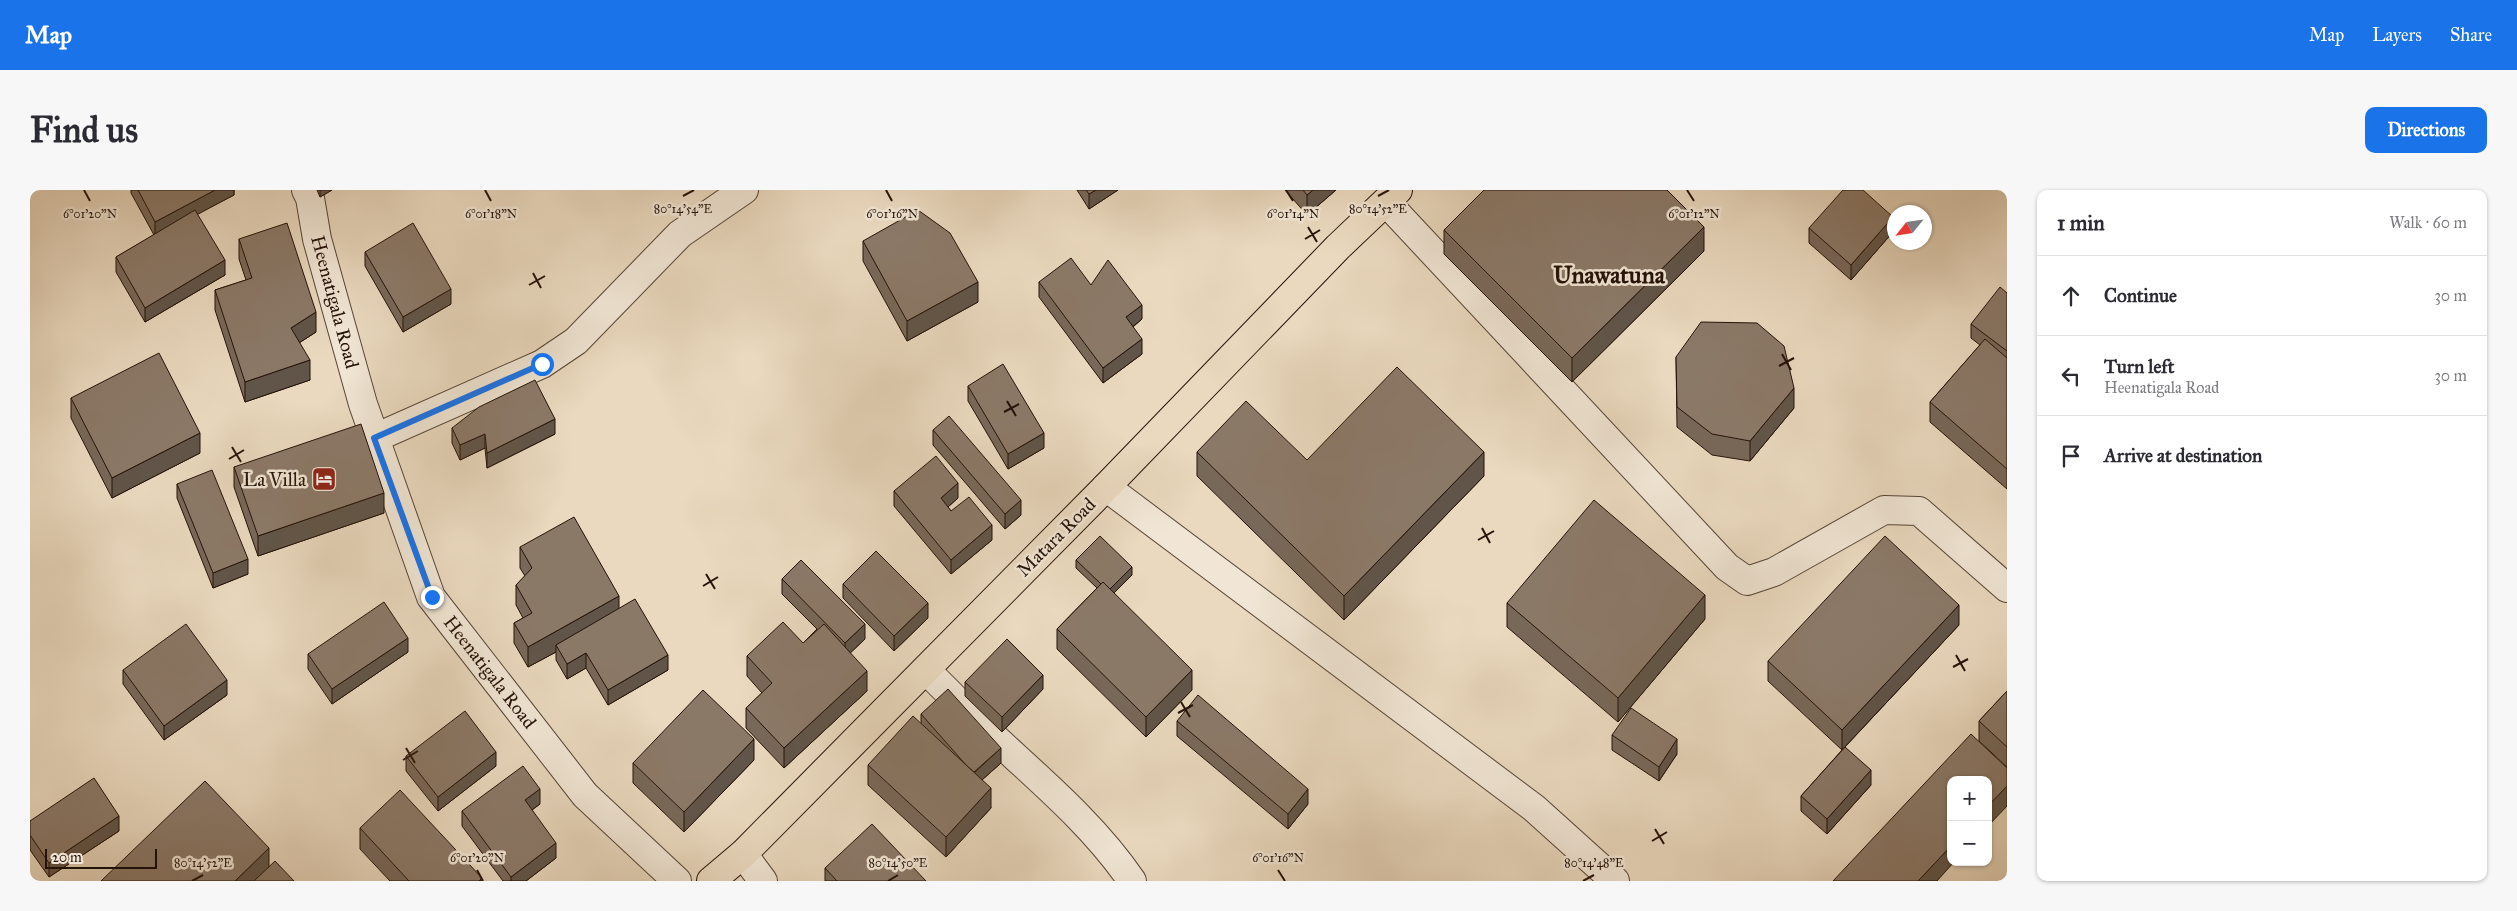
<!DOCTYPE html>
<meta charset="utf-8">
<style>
:root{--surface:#fff;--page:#f7f7f7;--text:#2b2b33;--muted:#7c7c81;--line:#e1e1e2;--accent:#1a73e8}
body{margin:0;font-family:"IM FELL Great Primer",serif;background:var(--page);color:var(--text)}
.controls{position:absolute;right:15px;bottom:15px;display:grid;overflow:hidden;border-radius:10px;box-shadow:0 1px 4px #0004}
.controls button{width:45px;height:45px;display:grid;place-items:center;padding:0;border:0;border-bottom:1px solid var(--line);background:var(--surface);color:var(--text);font:25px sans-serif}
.compass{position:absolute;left:1857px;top:15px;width:45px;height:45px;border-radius:50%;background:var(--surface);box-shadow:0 1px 4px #0004;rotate:240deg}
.scale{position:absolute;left:15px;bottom:12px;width:112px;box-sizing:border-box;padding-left:5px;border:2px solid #251209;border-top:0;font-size:14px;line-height:18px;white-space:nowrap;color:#251209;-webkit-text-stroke:4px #f1e6d5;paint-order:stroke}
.stop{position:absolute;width:15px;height:15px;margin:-11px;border:4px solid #1a73e8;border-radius:50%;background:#fff}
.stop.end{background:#1a73e8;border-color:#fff;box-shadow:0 1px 5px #0008}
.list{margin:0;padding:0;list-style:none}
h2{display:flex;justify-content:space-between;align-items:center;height:65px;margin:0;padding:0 20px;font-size:21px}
h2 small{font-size:16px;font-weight:400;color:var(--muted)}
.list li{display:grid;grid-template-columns:32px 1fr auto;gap:15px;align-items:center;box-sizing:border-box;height:80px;padding:0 20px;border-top:1px solid var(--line)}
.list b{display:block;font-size:19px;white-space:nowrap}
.list p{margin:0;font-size:16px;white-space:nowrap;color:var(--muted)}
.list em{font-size:16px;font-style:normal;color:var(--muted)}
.icon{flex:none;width:28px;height:28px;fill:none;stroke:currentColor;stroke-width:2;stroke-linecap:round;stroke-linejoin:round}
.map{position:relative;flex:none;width:1977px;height:691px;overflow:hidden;border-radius:10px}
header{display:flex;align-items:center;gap:30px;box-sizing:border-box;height:70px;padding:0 25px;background:var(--accent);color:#fff}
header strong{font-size:24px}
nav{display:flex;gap:28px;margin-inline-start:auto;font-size:18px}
.intro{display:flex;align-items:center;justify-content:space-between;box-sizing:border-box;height:120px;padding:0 30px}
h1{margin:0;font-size:35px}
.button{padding:12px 22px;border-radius:10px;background:var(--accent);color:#fff;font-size:18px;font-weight:700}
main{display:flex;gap:30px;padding:0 30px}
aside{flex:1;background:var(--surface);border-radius:10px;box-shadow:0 1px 4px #0004}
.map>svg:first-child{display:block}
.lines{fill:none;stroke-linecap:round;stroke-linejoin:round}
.minor-casing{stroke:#564436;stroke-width:30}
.highway-casing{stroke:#251209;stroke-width:30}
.minor{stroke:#f1e6d5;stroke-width:28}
.highway{stroke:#ead9bf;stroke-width:28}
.wall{fill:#786859;stroke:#251209}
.shaded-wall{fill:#615549;stroke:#251209}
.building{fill:#8b7968;stroke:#251209}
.route{stroke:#1a73e8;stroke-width:6}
.ticks{fill:none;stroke:#251209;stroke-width:2}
.labels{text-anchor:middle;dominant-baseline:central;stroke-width:5;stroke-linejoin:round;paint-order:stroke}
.street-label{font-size:19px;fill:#251209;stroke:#f1e6d5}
.poi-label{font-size:19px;fill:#251209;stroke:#f1e6d5;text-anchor:end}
.district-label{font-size:24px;font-weight:bold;fill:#251209;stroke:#f1e6d5}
.ticks-label{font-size:12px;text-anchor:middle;fill:#251209;stroke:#f1e6d5;stroke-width:5;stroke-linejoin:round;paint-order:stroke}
</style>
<header>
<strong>Map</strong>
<nav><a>Map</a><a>Layers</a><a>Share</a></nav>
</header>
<div class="intro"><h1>Find us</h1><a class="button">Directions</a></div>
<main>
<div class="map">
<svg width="1977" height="691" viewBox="0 0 1977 691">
<rect width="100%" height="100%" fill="#ead9bf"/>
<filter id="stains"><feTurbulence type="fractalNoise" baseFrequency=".004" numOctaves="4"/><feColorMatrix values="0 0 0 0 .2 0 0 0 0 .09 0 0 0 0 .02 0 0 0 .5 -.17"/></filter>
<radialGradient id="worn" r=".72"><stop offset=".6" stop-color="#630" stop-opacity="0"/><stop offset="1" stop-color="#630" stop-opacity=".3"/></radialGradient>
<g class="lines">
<defs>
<g id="minor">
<polyline points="276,0 280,8 287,49 333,214 401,407 555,605 647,691"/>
<polyline points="1356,12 1697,377 1717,391 1744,382 1854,320 1889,321 1977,398"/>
<polyline points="345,248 512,174 546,151 650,44 714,0"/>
<polyline points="1076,297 1504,618 1585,691"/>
<path d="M896 480C915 499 934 518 953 537 1005 586 1062 632 1102 691"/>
<polyline points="713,664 733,691"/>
</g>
<polyline id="highway" points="681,691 713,664 1076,297 1308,57 1368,0"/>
</defs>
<use href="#minor" class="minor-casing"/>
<use href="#highway" class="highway-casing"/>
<use href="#minor" class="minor"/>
<use href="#highway" class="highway"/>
</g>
<g class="wall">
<polygon points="101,0 204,0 204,5 167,24 195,85 115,132 86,82 86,67 124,45 101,3"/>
<polygon points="287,0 302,0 290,7"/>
<polygon points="1047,0 1088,0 1059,19"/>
<polygon points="1255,0 1306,0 1277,25"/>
<polygon points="1779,38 1863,42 1821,90 1779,53"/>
<polygon points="1414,40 1674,61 1542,192 1414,64"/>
<polygon points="209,49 286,142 269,153 280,190 215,212 185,120 185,100 216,90 209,69"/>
<polygon points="833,51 948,112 877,151 833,71"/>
<polygon points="335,62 421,114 373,142 335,76"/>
<polygon points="1009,92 1061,95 1112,129 1103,137 1112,164 1073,193 1009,107"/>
<polygon points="1977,103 1977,299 1900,232 1900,212 1950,155 1941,148 1941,134"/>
<polygon points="1646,167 1764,218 1720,271 1682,265 1647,237"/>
<polygon points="938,196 1014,258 978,279 938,211"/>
<polygon points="41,208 170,263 82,308 41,228"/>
<polygon points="422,238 525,244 457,278 455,258 430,270 422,253"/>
<polygon points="903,240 991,325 975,339 903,255"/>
<polygon points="1167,262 1277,270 1454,286 1314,430 1167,286"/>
<polygon points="204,277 354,323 228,366 204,297"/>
<polygon points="147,294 218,384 183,398 147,308"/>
<polygon points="864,301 928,308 918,317 921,321 962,350 921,384 864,316"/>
<polygon points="490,357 589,418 638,480 578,515 556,478 537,489 526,470 526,462 498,477 484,453 484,433 493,428 486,415 486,395 495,386 490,378"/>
<polygon points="1046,370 1102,385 1084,403 1162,500 1116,547 1027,459 1027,439 1067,398 1046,378"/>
<polygon points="752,389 835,449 820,463 837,501 754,578 716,538 716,518 732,503 717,486 717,466 773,453 787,439 752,404"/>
<polygon points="813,394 898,428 864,461 813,408"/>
<polygon points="1477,413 1675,429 1588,532 1477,437"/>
<polygon points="1929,435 1815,557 1841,595 1797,644 1771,621 1771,606 1812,560 1738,491 1738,471"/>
<polygon points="378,462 302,514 278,479 278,464"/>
<polygon points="93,480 197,505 134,550 93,494"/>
<polygon points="935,492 1013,499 972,542 935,506"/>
<polygon points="1977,501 1977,577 1949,551 1949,531"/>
<polygon points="891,524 971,573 952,590 961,618 916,667 838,595 838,575 891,533"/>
<polygon points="1147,531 1278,614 1258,639 1147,546"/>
<polygon points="1582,545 1647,564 1629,591 1582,560"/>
<polygon points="376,566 466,576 408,621 376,581"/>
<polygon points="724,570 654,642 603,593 603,573"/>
<polygon points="510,614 502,620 526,668 496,691 473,691 432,636 432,621"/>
<polygon points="0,631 89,641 19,687 0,660"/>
<polygon points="330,638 452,691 360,691 330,659"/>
<polygon points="795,678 896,691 795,691"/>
</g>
<g class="shaded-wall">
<polygon points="185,0 204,0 204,5 125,47 125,32"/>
<polygon points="290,0 302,0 290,7"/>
<polygon points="1066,0 1088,0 1059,19 1059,4"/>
<polygon points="1283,0 1306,0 1277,25 1277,5"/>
<polygon points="1863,27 1863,42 1821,90 1821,75"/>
<polygon points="1674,37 1674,61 1542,192 1542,168"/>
<polygon points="195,70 195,85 115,132 115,118"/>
<polygon points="948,92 948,112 877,151 877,131"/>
<polygon points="421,99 421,114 373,142 373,127"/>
<polygon points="1112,115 1112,129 1096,142 1096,127"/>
<polygon points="286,122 286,142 261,158 261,138"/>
<polygon points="1112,149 1112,164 1073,193 1073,178"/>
<polygon points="280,170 280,190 215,212 215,192"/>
<polygon points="1764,198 1764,218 1720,271 1720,251"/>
<polygon points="525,229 525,244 457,278 457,263"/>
<polygon points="170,243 170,263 82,308 82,288"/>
<polygon points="1014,243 1014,258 978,279 978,264"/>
<polygon points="455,244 455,258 430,270 430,255"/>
<polygon points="1454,262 1454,286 1314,430 1314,406"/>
<polygon points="928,293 928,308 911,323 911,308"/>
<polygon points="354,303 354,323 228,366 228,346"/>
<polygon points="991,310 991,325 975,339 975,324"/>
<polygon points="962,335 962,350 921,384 921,370"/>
<polygon points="218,369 218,384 183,398 183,383"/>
<polygon points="1102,377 1102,385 1078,409 1078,401"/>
<polygon points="1675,405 1675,429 1588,532 1588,508"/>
<polygon points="589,406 589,426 526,455 526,462 498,477 498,457"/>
<polygon points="898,413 898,428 864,461 864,446"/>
<polygon points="1929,415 1929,435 1812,560 1812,540"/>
<polygon points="835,434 835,449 815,468 815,453"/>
<polygon points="378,448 378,462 302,514 302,499"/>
<polygon points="556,463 556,478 537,489 537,474"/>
<polygon points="638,465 638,480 578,515 578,500"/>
<polygon points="1162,480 1162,500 1116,547 1116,527"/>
<polygon points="837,481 837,501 754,578 754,558"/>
<polygon points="1013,485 1013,499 972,542 972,527"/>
<polygon points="197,490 197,505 134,550 134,536"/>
<polygon points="724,549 724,570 654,642 654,622"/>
<polygon points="1647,549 1647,564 1629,591 1629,577"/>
<polygon points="971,558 971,573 944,597 944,583"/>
<polygon points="466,562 466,576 408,621 408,607"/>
<polygon points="1841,580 1841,595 1797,644 1797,629"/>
<polygon points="1977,596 1977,616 1958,636 1958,616"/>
<polygon points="961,598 961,618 916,667 916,647"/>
<polygon points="510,599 510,614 495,625 495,610"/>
<polygon points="1278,599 1278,614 1258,639 1258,624"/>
<polygon points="89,626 89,641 19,687 19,673"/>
<polygon points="526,653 526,668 496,691 481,691 481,687"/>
<polygon points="1921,656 1921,672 1924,672 1907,691 1888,691"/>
<polygon points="239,658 239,679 226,691 205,691"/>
</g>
<g class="building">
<polygon points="108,0 185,0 125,32"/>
<polygon points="1056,0 1066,0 1059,4"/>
<polygon points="1273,0 1283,0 1277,5"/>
<polygon points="1454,0 1637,0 1674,37 1542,168 1414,40"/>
<polygon points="1813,0 1833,0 1863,27 1821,75 1779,38"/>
<polygon points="165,20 195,70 115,118 86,67"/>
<polygon points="888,20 920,43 948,92 877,131 833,51"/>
<polygon points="257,33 286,122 261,138 280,170 215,192 185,100 222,88 209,49"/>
<polygon points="383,33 421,99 373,127 335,62"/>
<polygon points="1041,68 1061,95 1078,70 1112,115 1096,127 1112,149 1073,178 1009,92"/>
<polygon points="1970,97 1977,103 1977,161 1941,134"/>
<polygon points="1671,132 1727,133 1754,156 1764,198 1720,251 1682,244 1647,217 1646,167"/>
<polygon points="1955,149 1977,168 1977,279 1900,212"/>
<polygon points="129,163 170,243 82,288 41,208"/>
<polygon points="973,174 1014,243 978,264 938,196"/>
<polygon points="1367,177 1454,262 1314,406 1167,262 1216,211 1277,270"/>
<polygon points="505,190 525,229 457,263 455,244 430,255 422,238 449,217"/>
<polygon points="919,226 991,310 975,324 903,240"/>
<polygon points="331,234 354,303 228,346 204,277"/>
<polygon points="906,266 928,293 911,308 921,321 939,307 962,335 921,370 864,301"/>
<polygon points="182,280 218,369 183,383 147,294"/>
<polygon points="1564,310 1675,405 1588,508 1477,413"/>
<polygon points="544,327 589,406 498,457 484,433 502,423 486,395 502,378 490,357"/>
<polygon points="1070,346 1102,377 1080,399 1073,392 1071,394 1046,370"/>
<polygon points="1855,346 1929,415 1812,540 1738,471"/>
<polygon points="846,361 898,413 864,446 813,394"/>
<polygon points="771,370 835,434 815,453 752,389"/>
<polygon points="1073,392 1162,480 1116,527 1027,439"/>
<polygon points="605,409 638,465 578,500 556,463 537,474 526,455"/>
<polygon points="354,412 378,448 302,499 278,464"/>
<polygon points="753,432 773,453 794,434 837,481 754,558 716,518 742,493 717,466"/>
<polygon points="156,434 197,490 134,536 93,480"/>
<polygon points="977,449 1013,485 972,527 935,492"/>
<polygon points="918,499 971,558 944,582 937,576 891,524"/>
<polygon points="673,500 724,549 654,622 603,573"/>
<polygon points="1977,501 1977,557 1949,531"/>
<polygon points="1168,505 1278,599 1258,624 1147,531"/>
<polygon points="1601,518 1647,549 1629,577 1582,545"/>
<polygon points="435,521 466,562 408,607 376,566"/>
<polygon points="883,526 961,598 916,647 838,575"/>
<polygon points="1941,544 1977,578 1977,596 1958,616 1958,590 1921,590 1921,656 1888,691 1803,691"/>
<polygon points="1815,557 1841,580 1797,629 1771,606"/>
<polygon points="493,576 510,599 495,610 526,653 481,687 432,621"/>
<polygon points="64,588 89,626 19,673 0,645 0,631"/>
<polygon points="175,591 239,658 205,691 71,691"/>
<polygon points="370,600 452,688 449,691 379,691 330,638"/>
<polygon points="842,634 896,691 807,691 795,678"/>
<polygon points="245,671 264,691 224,691"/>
</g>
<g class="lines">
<polyline class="route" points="402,407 344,248 512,174"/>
</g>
<path class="ticks" d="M54 0 60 11M455 0 461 11M856 0 862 11M1256 0 1263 11M1657 0 1664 11M653 6 664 0M1348 6 1359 0M1278 37 1287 52M1275 49 1290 40M503 83 511 98M499 95 515 86M1752 164 1761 180M1749 176 1764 168M977 211 986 226M974 222 989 214M202 257 211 272M199 269 214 260M1452 338 1460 353M1448 350 1464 341M676 384 685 399M673 396 688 387M1926 465 1935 481M1923 477 1938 469M1151 512 1160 527M1148 523 1163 515M376 558 385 573M373 570 388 561M1625 639 1634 654M1622 651 1637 642M447 680 453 691M1248 680 1255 691M162 691 173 685M858 691 868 685M1553 691 1564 685"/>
<defs>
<symbol id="hotel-square" viewBox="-11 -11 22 22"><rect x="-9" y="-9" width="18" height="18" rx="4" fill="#8f2418" stroke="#f1e6d5"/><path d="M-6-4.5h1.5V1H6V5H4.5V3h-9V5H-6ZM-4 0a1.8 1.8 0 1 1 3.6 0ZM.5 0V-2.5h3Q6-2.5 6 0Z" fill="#fff"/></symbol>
</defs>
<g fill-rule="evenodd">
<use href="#hotel-square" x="280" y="275" width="28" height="28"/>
</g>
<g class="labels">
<g class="street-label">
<text transform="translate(305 112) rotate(75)">Heenatigala Road</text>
<text transform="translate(1026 347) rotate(-45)">Matara Road</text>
<text transform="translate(460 482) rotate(52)">Heenatigala Road</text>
</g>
<g class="poi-label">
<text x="276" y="289">La Villa</text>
</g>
<g class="district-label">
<text x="1579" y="85">Unawatuna</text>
</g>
</g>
<g class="ticks-label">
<text x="653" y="23">80°14'54"E</text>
<text x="1348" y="23">80°14'52"E</text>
<text x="60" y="28">6°01'20"N</text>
<text x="461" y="28">6°01'18"N</text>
<text x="862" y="28">6°01'16"N</text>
<text x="1263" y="28">6°01'14"N</text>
<text x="1664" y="28">6°01'12"N</text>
<text x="447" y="672">6°01'20"N</text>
<text x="1248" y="672">6°01'16"N</text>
<text x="173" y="677">80°14'52"E</text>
<text x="868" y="677">80°14'50"E</text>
<text x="1564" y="677">80°14'48"E</text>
</g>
<rect width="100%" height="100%" filter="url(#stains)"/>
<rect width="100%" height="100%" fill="url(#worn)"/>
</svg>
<div class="controls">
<button>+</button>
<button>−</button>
</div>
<svg class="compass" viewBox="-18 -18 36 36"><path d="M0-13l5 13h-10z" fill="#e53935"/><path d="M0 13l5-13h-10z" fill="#7c7c81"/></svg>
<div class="scale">20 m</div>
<div class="stop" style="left:512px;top:174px"></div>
<div class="stop end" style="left:402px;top:407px"></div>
</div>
<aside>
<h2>1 min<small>Walk · 60 m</small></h2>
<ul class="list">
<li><svg class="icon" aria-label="ahead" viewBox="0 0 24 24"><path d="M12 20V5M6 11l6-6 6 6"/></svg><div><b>Continue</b></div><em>30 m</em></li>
<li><svg class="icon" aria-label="left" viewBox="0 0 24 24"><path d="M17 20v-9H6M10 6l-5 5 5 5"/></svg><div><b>Turn left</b><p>Heenatigala Road</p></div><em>30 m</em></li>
<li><svg class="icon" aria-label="arrive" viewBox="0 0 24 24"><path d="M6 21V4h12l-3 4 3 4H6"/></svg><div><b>Arrive at destination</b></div></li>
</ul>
</aside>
</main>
